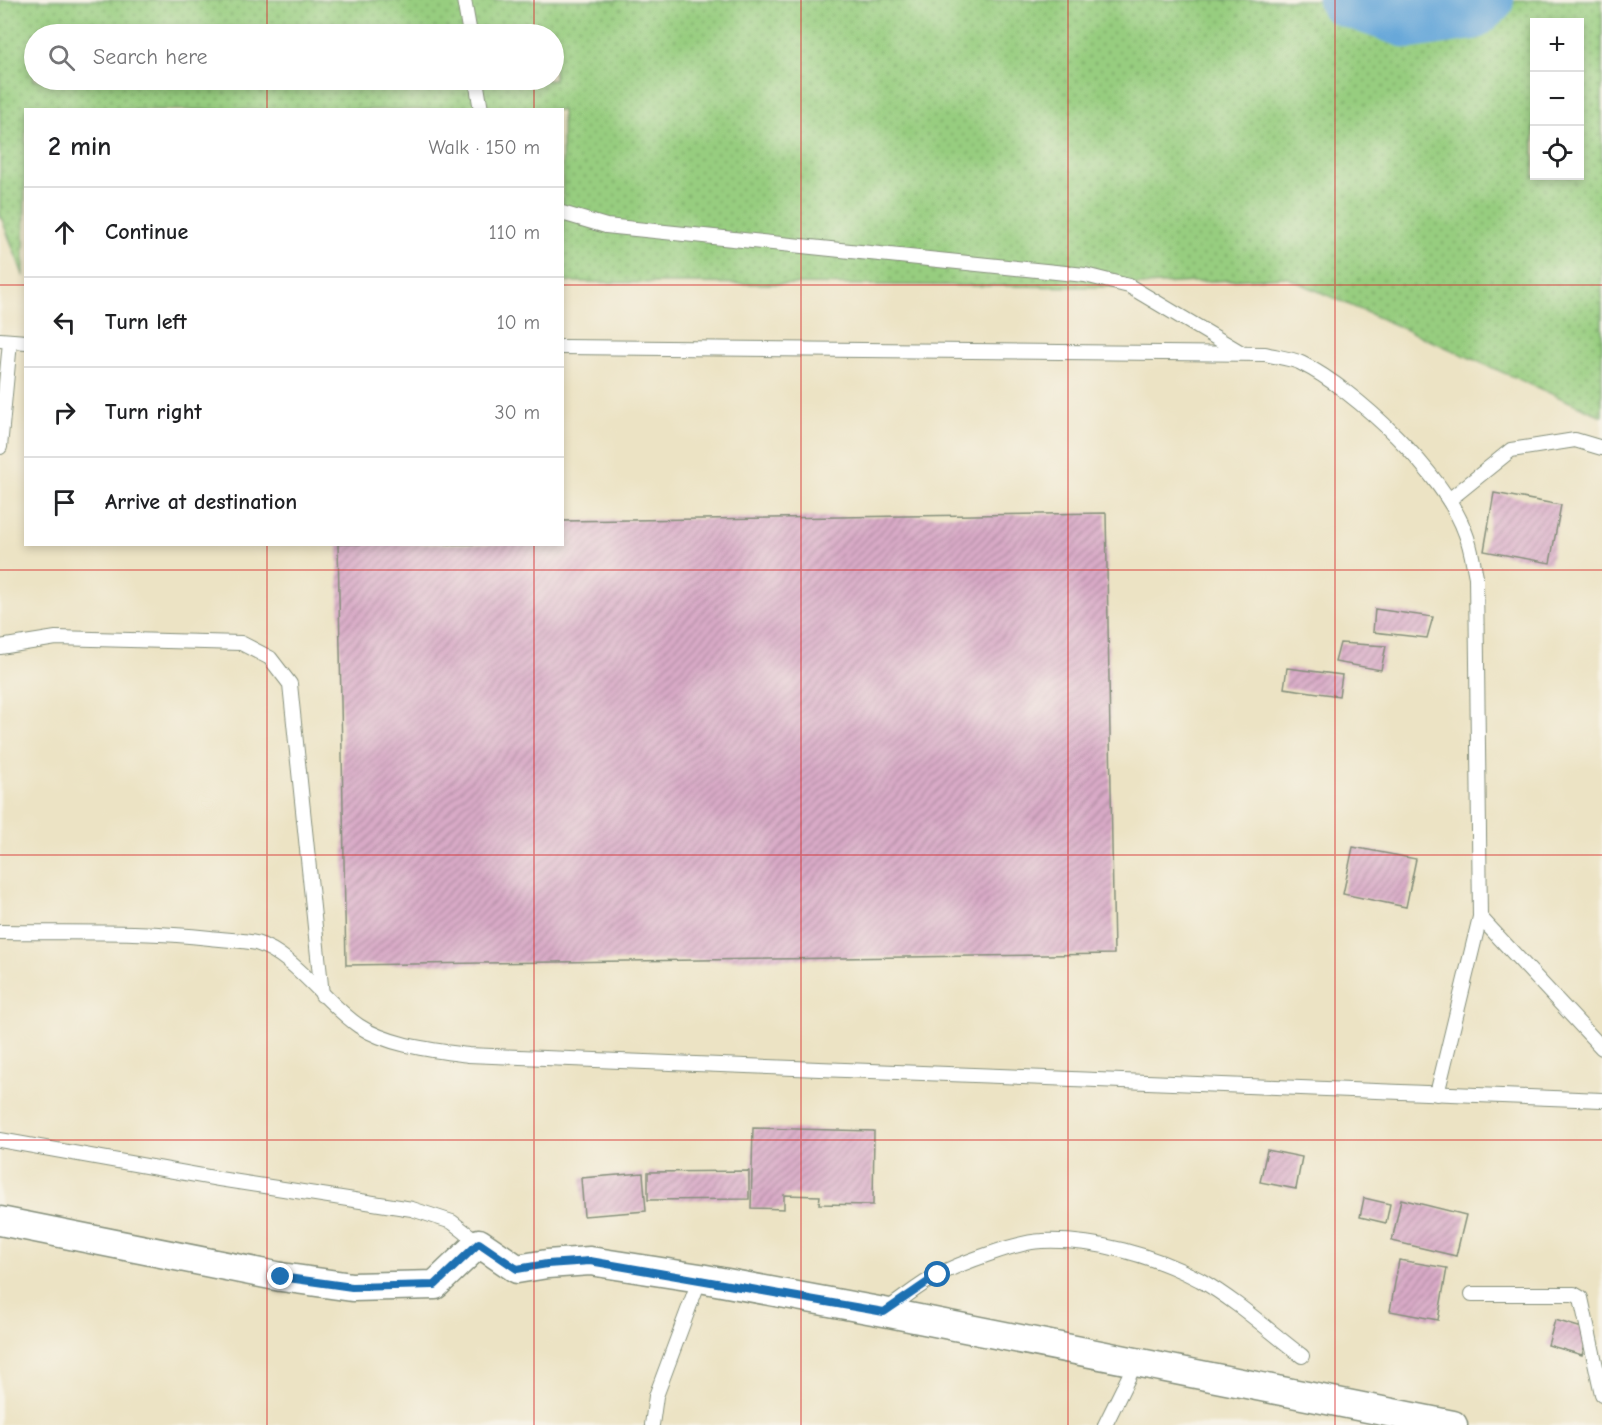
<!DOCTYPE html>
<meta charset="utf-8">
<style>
:root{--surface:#fff;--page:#f6f6f6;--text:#202124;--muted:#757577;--line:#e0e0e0}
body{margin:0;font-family:"Comic Neue",sans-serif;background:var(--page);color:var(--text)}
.controls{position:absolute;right:18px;top:18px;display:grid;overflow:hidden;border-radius:0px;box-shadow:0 3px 9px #0003}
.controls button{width:54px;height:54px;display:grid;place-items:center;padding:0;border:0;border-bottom:2px solid var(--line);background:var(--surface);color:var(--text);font:30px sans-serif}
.stop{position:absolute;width:18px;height:18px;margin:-14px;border:4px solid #1f6fb2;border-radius:50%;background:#fff}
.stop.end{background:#1f6fb2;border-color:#fff;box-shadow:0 2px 6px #0008}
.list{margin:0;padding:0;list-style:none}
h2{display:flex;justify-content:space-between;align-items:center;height:78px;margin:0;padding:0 24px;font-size:26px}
h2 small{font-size:20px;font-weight:400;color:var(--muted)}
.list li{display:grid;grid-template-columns:39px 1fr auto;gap:18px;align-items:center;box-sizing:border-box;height:90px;padding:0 24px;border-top:2px solid var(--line)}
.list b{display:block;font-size:22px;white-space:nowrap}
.list em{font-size:20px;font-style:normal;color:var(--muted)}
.icon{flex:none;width:33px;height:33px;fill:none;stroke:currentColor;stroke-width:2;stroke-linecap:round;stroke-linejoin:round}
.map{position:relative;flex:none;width:1602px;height:1425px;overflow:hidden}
.search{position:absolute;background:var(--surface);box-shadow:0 3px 9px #0003;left:24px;top:24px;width:540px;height:66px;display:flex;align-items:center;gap:15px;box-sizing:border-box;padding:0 21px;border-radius:33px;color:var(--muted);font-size:22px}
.panel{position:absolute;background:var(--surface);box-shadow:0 3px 9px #0003;left:24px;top:108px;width:540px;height:438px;border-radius:0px}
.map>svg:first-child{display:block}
.grass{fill:url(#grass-dots);stroke:#5b855a;stroke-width:1.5;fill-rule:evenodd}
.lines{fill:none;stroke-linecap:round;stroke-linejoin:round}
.river{stroke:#66a7d9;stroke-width:52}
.building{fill:url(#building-hatch)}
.service-casing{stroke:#86907c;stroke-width:16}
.minor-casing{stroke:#86907c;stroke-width:31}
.service{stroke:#fff;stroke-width:14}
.minor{stroke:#fff;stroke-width:28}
.route{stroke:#1f6fb2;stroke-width:8}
.grid{fill:none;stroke:#d62828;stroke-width:1.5;stroke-opacity:0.55}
</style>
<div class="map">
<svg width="1602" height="1425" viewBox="0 0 1602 1425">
<defs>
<pattern id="grass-dots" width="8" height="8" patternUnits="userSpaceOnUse" patternTransform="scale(1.5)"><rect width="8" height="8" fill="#97cd7f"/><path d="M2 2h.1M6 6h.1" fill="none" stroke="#7ba869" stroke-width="1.8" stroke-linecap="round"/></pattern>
<pattern id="building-hatch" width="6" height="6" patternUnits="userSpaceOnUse" patternTransform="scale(1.5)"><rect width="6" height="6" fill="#d9aac7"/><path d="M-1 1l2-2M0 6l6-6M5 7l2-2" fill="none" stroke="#af8ca2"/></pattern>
</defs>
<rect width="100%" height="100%" fill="#f7f3e8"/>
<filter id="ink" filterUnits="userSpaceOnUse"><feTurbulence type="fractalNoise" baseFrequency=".0167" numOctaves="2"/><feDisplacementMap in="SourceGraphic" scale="12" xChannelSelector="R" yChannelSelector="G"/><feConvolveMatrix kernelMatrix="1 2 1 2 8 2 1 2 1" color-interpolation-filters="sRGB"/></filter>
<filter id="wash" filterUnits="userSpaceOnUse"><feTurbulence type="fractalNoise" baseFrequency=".008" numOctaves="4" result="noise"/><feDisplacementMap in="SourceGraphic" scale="24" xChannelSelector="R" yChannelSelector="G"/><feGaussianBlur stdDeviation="1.35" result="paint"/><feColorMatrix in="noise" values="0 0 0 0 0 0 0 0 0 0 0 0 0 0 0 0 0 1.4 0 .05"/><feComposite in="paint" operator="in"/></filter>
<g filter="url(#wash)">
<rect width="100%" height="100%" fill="#ece3c4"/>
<path class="grass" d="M0 0H1602V416L1286 277 1106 287 563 282 562 110H26L24 277 0 214ZM1534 22H1580V176H1534ZM34 34H554V80H34Z"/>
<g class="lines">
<polyline class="river" points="1344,0 1410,23 1472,14 1488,0"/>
</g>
<g id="blocks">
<g class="building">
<polygon points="1494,493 1561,505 1550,563 1484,551"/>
<polygon points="1106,513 1114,954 346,965 338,544 562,544 562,521"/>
<polygon points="1375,609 1433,617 1427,638 1373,632"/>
<polygon points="1340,643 1386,646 1381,670 1335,662"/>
<polygon points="1287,668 1342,675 1339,696 1284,688"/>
<polygon points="1353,847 1416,859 1406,907 1343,894"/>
<polygon points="753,1128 874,1131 873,1205 819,1204 820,1196 784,1195 784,1209 751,1208"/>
<polygon points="1267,1150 1302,1157 1296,1189 1260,1182"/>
<polygon points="749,1171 749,1199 648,1200 648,1172"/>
<polygon points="643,1173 646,1211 584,1216 581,1178"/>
<polygon points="1364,1198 1390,1204 1386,1223 1360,1217"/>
<polygon points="1401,1199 1466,1215 1456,1256 1392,1241"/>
<polygon points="1399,1260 1447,1268 1438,1320 1390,1311"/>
<polygon points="1555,1320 1589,1330 1582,1355 1548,1345"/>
</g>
</g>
</g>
<g filter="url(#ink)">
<use href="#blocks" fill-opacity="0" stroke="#86907c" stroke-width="1.5"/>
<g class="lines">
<defs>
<g id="service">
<polyline points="464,0 470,34"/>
<polyline points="476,80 481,110"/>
<polyline points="562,213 606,226 1085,275 1129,286 1240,352"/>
<polyline points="0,340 26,342"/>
<path d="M562 347 1265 354C1276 357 1290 358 1301 363 1356 390 1444 474 1465 532 1471 546 1473 563 1476 577L1480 917 1437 1094"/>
<polyline points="0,447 10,342"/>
<polyline points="1449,500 1511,450 1575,440 1602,448"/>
<polyline points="0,647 56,638 241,643 270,658 290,684 322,995"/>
<polyline points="1480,917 1602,1048"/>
<path d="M0 932C70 933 141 930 210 938 225 940 241 940 256 943 294 954 325 1003 359 1026 389 1046 433 1050 468 1055L1602 1100"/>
<polyline points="0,1140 219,1179 412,1209 452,1222 479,1243"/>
<polyline points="1472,1294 1574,1294 1581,1298 1602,1394"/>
<path d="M886 1310C903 1299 920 1284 938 1275 958 1264 1021 1241 1042 1241 1095 1239 1153 1255 1200 1280 1237 1301 1269 1331 1302 1356"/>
<polyline points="652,1425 656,1396 700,1278"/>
<polyline points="1105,1425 1136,1362"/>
</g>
<polyline id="minor" points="0,1221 281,1277 352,1287 435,1285 479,1243 517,1269 547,1264 590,1261 700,1278 884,1312 1453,1425"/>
</defs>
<use href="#service" class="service-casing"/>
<use href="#minor" class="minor-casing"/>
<use href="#service" class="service"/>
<use href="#minor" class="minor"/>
</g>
</g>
<g class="lines" filter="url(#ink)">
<polyline class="route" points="281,1277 352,1287 435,1285 479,1243 517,1269 547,1264 590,1261 884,1312 938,1275"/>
</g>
<path class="grid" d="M267 0V34M534 0V34M801 0V1425M1068 0V1425M1335 0V1425M267 80V110M534 80V110M0 285H26M562 285H1602M267 544V1425M534 544V1425M0 570H1602M0 855H1602M0 1140H1602"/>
</svg>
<div class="controls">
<button>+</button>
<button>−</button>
<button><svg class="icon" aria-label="locate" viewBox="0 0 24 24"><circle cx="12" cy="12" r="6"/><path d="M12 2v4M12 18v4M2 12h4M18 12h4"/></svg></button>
</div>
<div class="stop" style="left:938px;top:1275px"></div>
<div class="stop end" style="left:281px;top:1277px"></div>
<div class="search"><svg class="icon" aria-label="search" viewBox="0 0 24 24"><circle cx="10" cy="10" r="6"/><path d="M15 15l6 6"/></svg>Search here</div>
<section class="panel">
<h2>2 min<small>Walk · 150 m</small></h2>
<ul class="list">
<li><svg class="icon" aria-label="ahead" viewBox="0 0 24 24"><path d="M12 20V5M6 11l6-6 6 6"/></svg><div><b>Continue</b></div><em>110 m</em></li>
<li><svg class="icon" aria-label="left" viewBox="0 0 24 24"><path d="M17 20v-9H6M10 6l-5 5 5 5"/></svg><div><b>Turn left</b></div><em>10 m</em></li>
<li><svg class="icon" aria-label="right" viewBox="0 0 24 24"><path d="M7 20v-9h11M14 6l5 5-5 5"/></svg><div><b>Turn right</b></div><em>30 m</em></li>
<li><svg class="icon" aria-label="arrive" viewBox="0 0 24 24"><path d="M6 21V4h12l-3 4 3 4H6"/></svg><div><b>Arrive at destination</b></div></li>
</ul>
</section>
</div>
